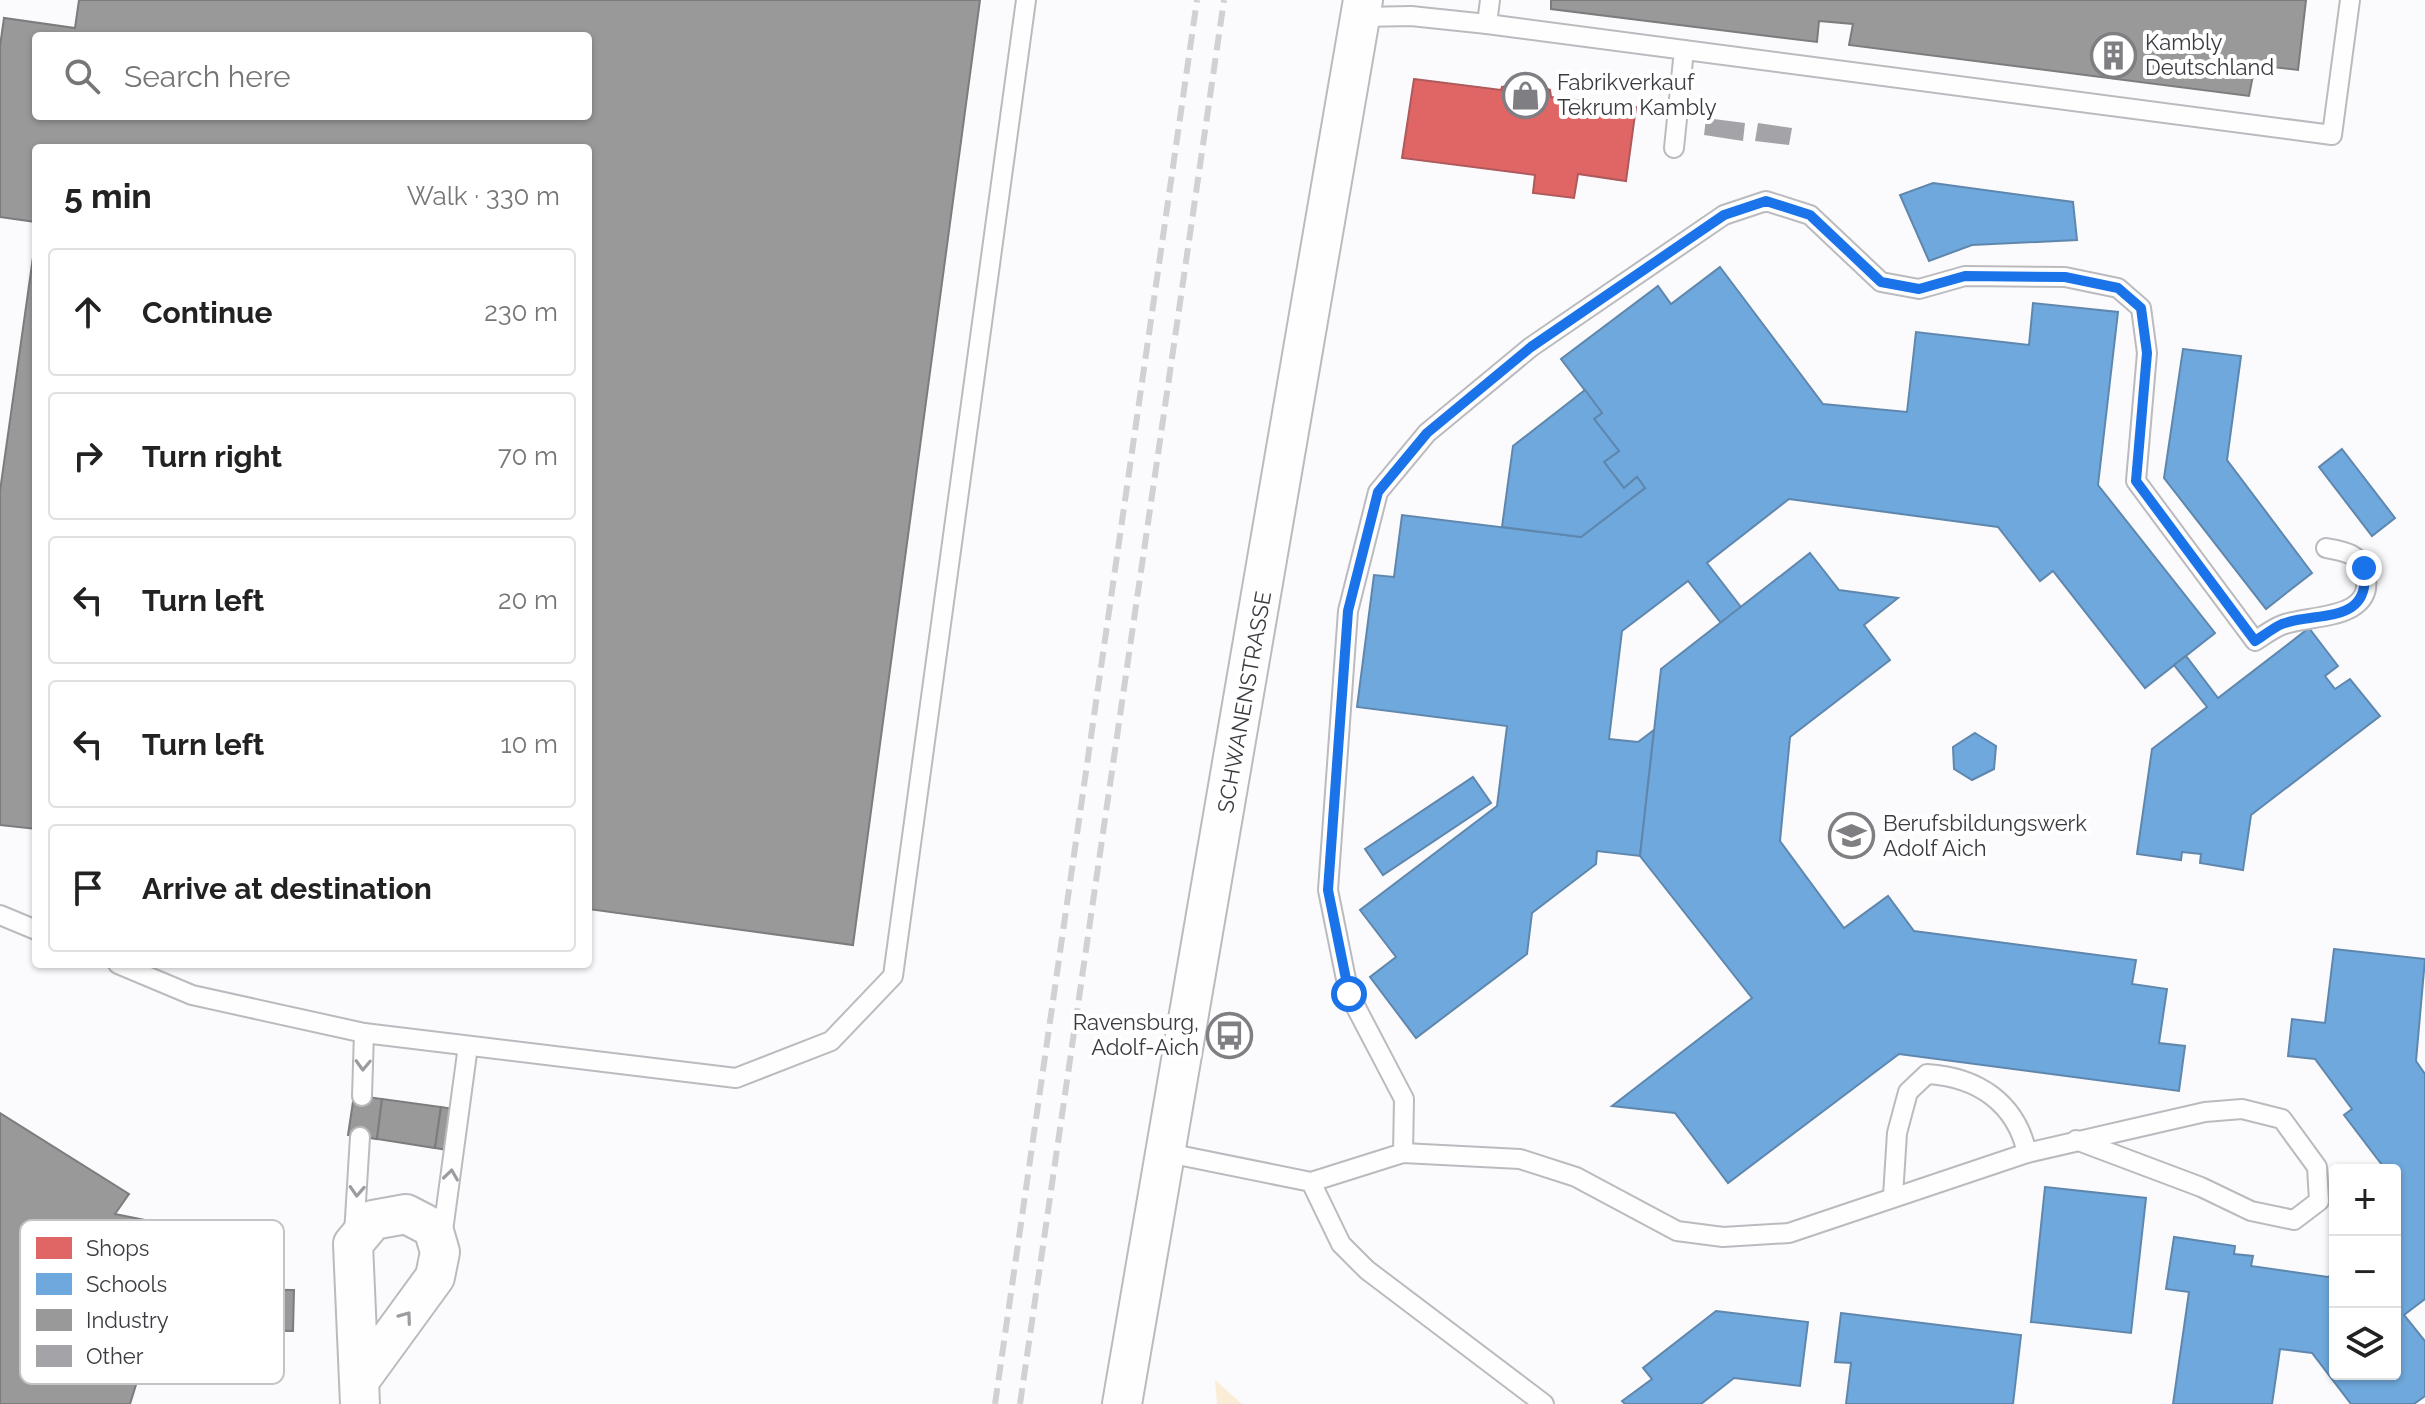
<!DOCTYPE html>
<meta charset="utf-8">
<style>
:root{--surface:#fff;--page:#f2f2f2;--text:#222;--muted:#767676;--line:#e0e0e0}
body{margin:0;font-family:Raleway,sans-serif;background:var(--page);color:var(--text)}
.controls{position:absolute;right:24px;bottom:24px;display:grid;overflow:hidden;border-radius:8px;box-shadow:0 2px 6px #0004}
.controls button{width:72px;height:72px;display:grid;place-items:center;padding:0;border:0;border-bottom:2px solid var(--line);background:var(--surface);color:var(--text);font:40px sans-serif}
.stop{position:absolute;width:24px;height:24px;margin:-18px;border:6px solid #1a73e8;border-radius:50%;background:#fff}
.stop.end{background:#1a73e8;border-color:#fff;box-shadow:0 2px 8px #0008}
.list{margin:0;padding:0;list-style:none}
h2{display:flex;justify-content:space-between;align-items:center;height:104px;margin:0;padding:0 32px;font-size:34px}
h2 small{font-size:26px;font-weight:400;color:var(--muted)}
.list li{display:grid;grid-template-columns:52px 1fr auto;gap:24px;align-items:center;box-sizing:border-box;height:128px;margin:0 16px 16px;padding:0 16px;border:2px solid var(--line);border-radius:8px}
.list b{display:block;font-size:30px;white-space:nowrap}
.list em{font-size:26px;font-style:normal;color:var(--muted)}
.icon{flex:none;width:44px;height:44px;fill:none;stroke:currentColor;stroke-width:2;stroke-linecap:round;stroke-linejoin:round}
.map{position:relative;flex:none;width:2425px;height:1404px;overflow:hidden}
.search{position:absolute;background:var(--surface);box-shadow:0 2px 6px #0004;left:32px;top:32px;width:560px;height:88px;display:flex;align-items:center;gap:20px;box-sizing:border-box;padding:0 28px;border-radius:8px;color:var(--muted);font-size:30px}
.panel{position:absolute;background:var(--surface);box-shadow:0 2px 6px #0004;left:32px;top:144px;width:560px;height:824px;border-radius:8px}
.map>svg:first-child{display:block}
.grass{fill:#fbecd8}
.shops{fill:#e06666;stroke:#ae595b;stroke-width:2}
.schools{fill:#6fa8dc;stroke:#5f87ae;stroke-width:2}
.industry{fill:#999;stroke:#7c7c7f;stroke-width:2;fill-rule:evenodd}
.building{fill:#a4a4a8}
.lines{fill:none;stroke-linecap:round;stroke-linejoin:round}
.service-casing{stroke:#bbbbbf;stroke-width:22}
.minor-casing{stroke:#bbbbbf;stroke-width:42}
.service{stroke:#fefeff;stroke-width:18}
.minor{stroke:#fefeff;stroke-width:38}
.rail{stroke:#d1d1d2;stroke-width:6;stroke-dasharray:16 8;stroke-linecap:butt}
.oneway{stroke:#9c9ca0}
.route{stroke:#1a73e8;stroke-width:10}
.labels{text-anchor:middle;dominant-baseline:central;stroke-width:8;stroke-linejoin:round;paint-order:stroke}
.poi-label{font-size:22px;fill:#3a3a41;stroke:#fff;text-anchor:start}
.street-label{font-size:22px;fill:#3a3a41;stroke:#fff}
.key{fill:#fff;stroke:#c4c4c6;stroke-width:2}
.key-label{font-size:22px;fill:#3a3a41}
</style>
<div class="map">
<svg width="2425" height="1404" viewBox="0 0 2425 1404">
<rect width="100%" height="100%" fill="#fbfbfd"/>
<polygon class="grass" points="1215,1380 1242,1404 1217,1404"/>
<polygon class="shops" points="1414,79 1501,90 1502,87 1532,82 1550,90 1551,97 1636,107 1626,181 1578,174 1574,198 1533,193 1535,175 1402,158"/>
<g class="schools">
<polygon points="1933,183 2073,202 2077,240 1972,245 1929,261 1900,195"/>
<polygon points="1720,267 1823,404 1907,412 1916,332 2029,345 2033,303 2118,312 2098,485 2215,633 2145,688 2053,571 2040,581 1998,527 1789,499 1707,563 1741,607 1721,623 1688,581 1622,631 1609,739 1638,742 1654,730 1640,856 1597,851 1596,864 1532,913 1527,954 1416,1038 1370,977 1396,957 1360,910 1497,806 1507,726 1357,707 1374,575 1394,577 1402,515 1581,537 1645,488 1637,477 1624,488 1604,462 1619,451 1594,419 1602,413 1561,359 1658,286 1671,304"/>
<polygon points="2183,349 2241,356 2227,460 2312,573 2266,609 2164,478"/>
<polygon points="1585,390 1602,413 1594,419 1619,451 1604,462 1624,488 1637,477 1645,488 1581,537 1502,527 1513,446"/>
<polygon points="2342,449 2395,518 2372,536 2319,467"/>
<polygon points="1810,553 1839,590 1898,598 1864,625 1890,660 1790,737 1780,841 1844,928 1888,896 1914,931 2136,960 2132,984 2167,989 2159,1043 2185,1046 2179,1091 1899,1054 1728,1183 1675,1113 1612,1106 1752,998 1640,856 1661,669"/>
<polygon points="2309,628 2338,666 2325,676 2335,689 2350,679 2380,716 2251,815 2243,870 2200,863 2201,854 2182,852 2181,860 2137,854 2152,749 2207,707 2174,665 2186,656 2218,698"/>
<polygon points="1975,733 1996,746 1994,769 1972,780 1954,769 1953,747"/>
<polygon points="1473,777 1491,803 1383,875 1365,849"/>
<polygon points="2334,949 2425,959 2416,1061 2425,1074 2425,1299 2404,1315 2425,1341 2425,1396 2414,1404 2351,1404 2312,1353 2280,1349 2272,1404 2173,1404 2189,1292 2166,1289 2174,1237 2235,1246 2234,1254 2253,1256 2251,1266 2328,1277 2335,1272 2335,1374 2395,1374 2395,1170 2381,1170 2382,1165 2344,1115 2352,1109 2315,1059 2288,1056 2292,1019 2325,1023"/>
<polygon points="2045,1187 2146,1198 2131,1333 2031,1322"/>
<polygon points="1716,1311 1808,1322 1800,1386 1734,1378 1701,1404 1625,1404 1622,1401 1652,1379 1643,1368"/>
<polygon points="1841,1313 2021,1335 2013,1404 1846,1404 1851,1363 1835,1362"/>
</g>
<g class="industry">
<path d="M79 0H980L853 945 588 909V148H36V222L0 217V46L4 18 75 28ZM36 36H588V116H36Z"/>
<polygon points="1551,0 2306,0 2298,70 2255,65 2249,96 1849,45 1853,24 1819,21 1817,42 1551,9"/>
<polygon points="36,236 36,829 0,825 0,491"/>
<polygon points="354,1095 382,1099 377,1139 348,1135"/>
<polygon points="382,1099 441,1107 435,1148 377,1139"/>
<polygon points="441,1107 453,1109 447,1150 435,1148"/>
<polygon points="0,1113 129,1194 115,1214 185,1228 130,1404 0,1404"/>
<polygon points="213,1289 294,1290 293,1331 212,1330"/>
</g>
<g class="building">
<polygon points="1706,118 1745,123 1743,141 1704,135"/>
<polygon points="1758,123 1792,128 1789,145 1755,141"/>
</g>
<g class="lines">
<defs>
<g id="service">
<polyline points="1361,17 1411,16 1487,24 2332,135 2350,0"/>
<polyline points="1487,24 1490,0"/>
<polyline points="1674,148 1684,50"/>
<polyline points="0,915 36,930"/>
<polyline points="118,964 192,995 364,1033 736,1078 831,1041 893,976 1026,0"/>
<polyline points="362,1096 364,1033"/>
<polyline points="1168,1153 1311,1182 1341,1244 1367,1270 1544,1404"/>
<path d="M1403 1153 1404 1099 1349 994 1328 890 1348 611 1378 492 1427 433 1531 347 1724 215 1766 201 1810 215 1881 282 1919 289 1965 276 2065 277 2118 288 2141 308 2147 353 2136 481 2255 641C2263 636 2272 629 2282 625 2308 614 2377 622 2365 572 2360 553 2342 551 2326 548"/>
<polyline points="1311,1182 1403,1153 1520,1159 1576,1177 1677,1231 1723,1237 1789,1233 2027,1153 2205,1112 2242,1109 2282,1119 2317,1167 2319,1201 2294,1220 2251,1211 2201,1187 2076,1140"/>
<path d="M1893 1196 1897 1133 1908 1092 1927 1074C1978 1077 2016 1103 2027 1153"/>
<polyline points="354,1234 360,1137"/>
<polyline points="442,1238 468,1046"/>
</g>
<g id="minor">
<polyline points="360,1380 435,1277 440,1252 433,1228 406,1214 373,1220 353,1244 360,1404"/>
<polyline points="1122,1404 1363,0"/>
</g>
</defs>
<use href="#service" class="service-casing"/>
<use href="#minor" class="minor-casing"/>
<use href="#service" class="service"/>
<use href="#minor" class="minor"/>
<g class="rail">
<polyline points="995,1404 1197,0"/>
<polyline points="1020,1404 1224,0"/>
</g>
</g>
<defs><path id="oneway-chevron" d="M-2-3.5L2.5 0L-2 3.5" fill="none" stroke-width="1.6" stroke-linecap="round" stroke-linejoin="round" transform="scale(2)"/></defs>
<g class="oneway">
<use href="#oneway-chevron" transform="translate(363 1065) rotate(92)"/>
<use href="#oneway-chevron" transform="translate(451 1175) rotate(-82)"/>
<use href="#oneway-chevron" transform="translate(357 1191) rotate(93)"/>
<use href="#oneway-chevron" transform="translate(406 1317) rotate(-54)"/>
</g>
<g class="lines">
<path class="route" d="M1349 994 1328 890 1348 611 1378 492 1427 433 1531 347 1724 215 1766 201 1810 215 1881 282 1919 289 1965 276 2065 277 2118 288 2141 308 2147 353 2136 481 2255 641C2263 636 2273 628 2282 624 2316 611 2372 626 2364 568"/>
</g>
<defs>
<symbol id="building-ring" viewBox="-11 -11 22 22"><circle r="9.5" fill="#fff" stroke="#7e7e83" stroke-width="1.5"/><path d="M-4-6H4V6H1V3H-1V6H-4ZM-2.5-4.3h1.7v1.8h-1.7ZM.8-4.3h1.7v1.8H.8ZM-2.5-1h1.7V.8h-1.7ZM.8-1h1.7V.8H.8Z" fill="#7e7e83"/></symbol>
<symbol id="shop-ring" viewBox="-11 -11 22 22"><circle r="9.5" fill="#fff" stroke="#7e7e83" stroke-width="1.5"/><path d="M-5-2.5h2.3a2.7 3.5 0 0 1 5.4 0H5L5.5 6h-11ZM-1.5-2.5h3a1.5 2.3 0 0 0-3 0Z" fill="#7e7e83"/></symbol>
<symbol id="school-ring" viewBox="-11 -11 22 22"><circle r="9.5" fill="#fff" stroke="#7e7e83" stroke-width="1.5"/><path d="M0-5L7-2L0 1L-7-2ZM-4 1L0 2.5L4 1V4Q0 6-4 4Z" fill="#7e7e83"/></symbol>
<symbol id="bus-ring" viewBox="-11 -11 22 22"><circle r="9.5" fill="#fff" stroke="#7e7e83" stroke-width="1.5"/><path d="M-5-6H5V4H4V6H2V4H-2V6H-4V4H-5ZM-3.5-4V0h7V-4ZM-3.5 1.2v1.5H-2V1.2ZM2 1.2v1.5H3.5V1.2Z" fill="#7e7e83"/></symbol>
</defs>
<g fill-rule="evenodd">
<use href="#building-ring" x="2088" y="30" width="51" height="51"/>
<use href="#shop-ring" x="1500" y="70" width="51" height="51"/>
<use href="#school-ring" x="1826" y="810" width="51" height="51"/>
<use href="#bus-ring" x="1204" y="1010" width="51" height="51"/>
</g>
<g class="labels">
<g class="poi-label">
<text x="2145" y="42">Kambly<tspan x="2145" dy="25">Deutschland</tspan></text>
<text x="1557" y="82">Fabrikverkauf<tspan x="1557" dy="25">Tekrum Kambly</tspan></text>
<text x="1883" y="823">Berufsbildungswerk<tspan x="1883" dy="25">Adolf Aich</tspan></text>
<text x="1199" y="1022" text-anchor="end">Ravensburg,<tspan x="1199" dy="25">Adolf-Aich</tspan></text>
</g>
<g class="street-label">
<text transform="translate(1244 702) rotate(-80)">SCHWANENSTRASSE</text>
</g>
</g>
<rect x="20" y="1220" width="264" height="164" rx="12" class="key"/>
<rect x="36" y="1237" width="36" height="22" fill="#e06666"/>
<rect x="36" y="1273" width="36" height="22" fill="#6fa8dc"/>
<rect x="36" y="1309" width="36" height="22" fill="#999"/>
<rect x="36" y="1345" width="36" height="22" fill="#a4a4a8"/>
<g class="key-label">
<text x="86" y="1256">Shops</text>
<text x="86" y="1292">Schools</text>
<text x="86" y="1328">Industry</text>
<text x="86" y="1364">Other</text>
</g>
</svg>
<div class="controls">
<button>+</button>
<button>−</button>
<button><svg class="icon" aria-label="layers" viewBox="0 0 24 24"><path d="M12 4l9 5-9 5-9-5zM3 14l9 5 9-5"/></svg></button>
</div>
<div class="stop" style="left:1349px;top:994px"></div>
<div class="stop end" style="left:2364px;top:568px"></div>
<div class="search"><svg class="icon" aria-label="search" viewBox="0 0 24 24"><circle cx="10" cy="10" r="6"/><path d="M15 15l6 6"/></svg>Search here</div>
<section class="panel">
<h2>5 min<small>Walk · 330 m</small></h2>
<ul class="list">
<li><svg class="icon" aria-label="ahead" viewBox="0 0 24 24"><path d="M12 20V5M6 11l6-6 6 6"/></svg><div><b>Continue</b></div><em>230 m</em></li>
<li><svg class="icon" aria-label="right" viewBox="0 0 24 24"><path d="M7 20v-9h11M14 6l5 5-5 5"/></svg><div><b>Turn right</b></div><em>70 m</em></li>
<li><svg class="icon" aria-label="left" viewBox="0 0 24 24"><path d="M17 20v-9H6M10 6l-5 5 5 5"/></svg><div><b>Turn left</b></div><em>20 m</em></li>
<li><svg class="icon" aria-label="left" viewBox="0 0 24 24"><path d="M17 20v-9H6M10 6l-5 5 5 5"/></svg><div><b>Turn left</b></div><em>10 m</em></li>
<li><svg class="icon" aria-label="arrive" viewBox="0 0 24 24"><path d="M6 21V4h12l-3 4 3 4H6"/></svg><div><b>Arrive at destination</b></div></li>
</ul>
</section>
</div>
